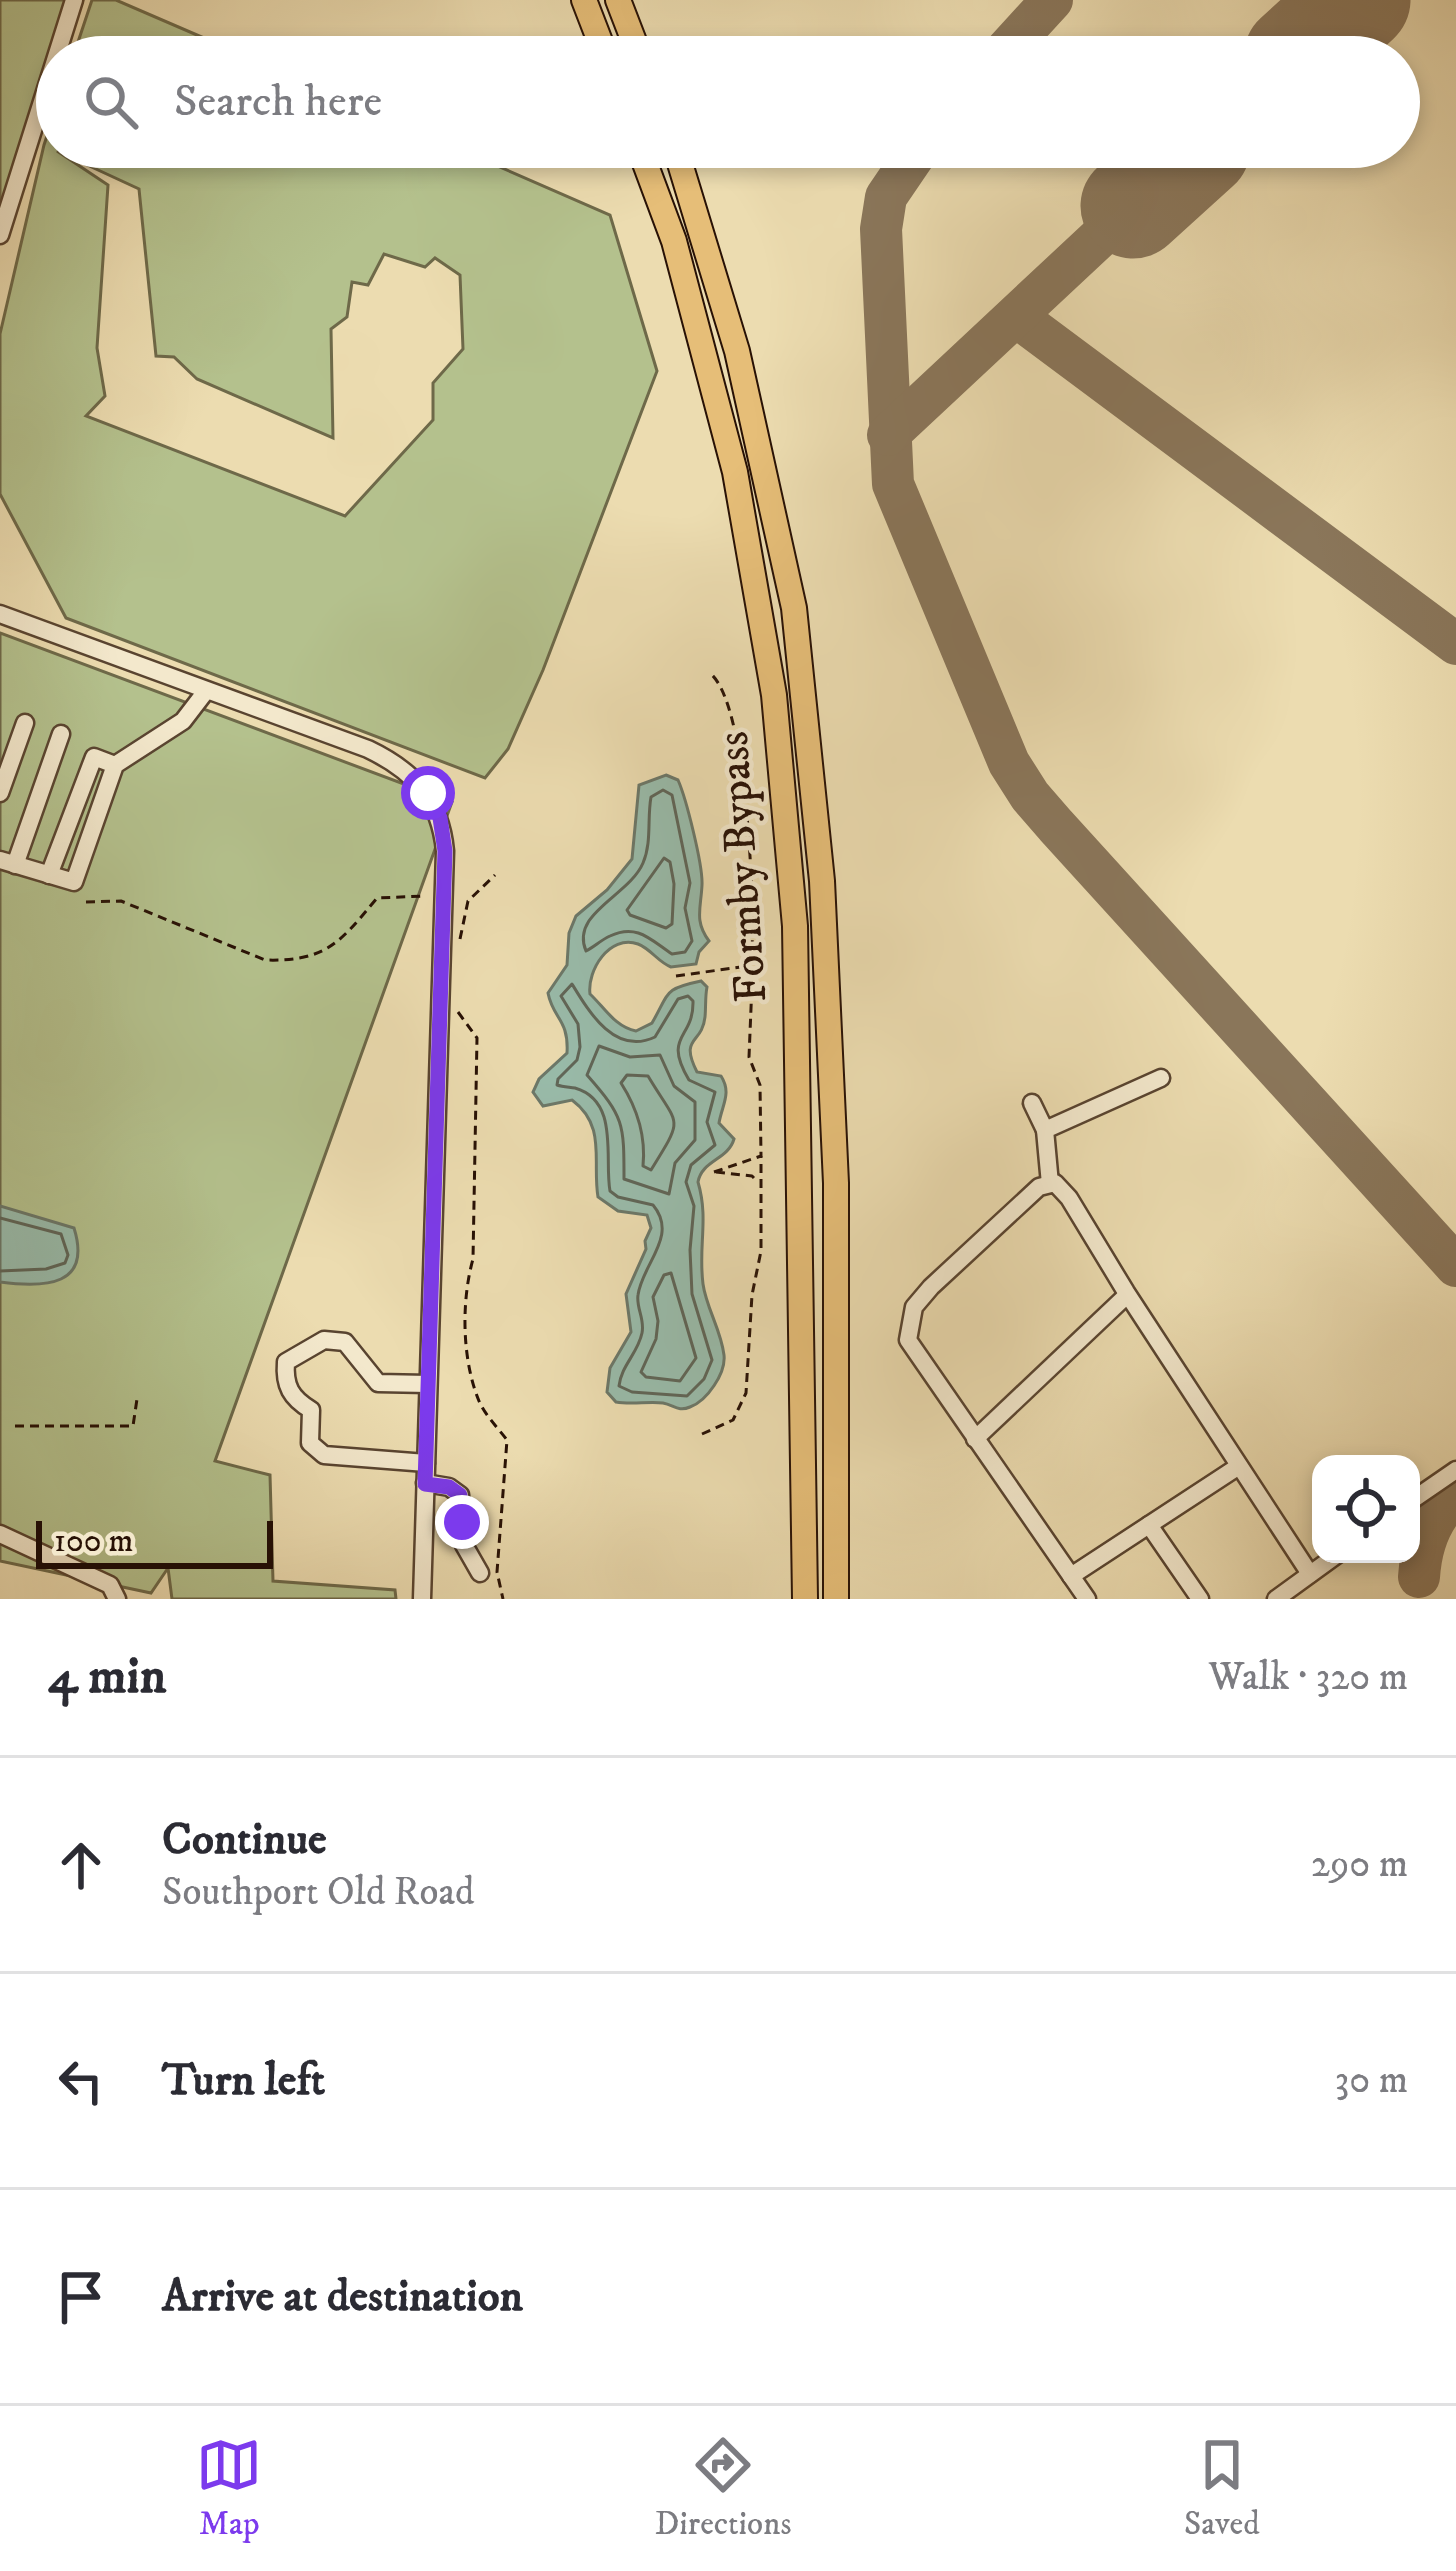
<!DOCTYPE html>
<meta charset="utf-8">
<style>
:root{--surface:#fff;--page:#f2f2f3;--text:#2b2b33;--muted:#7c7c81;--line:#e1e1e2;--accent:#7c3aed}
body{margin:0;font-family:"IM FELL DW Pica",serif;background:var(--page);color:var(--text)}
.controls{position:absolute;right:36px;bottom:36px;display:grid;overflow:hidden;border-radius:24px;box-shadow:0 6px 18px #0003}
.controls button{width:108px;height:108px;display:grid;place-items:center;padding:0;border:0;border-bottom:3px solid var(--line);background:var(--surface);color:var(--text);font:60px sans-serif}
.scale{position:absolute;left:36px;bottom:30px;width:237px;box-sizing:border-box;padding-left:12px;border:6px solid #281105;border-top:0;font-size:33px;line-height:42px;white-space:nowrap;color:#281105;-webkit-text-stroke:9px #f3e8cc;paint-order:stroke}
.stop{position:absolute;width:36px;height:36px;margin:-27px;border:9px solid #7c3aed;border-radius:50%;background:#fff}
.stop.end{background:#7c3aed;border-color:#fff;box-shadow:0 3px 12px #0008}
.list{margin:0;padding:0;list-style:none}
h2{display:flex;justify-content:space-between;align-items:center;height:156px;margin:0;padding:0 48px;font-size:51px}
h2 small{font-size:39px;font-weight:400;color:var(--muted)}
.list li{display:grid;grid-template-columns:78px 1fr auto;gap:36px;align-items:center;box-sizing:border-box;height:216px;padding:0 48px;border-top:3px solid var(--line)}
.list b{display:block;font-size:45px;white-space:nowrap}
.list p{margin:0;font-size:39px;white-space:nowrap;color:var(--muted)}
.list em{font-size:39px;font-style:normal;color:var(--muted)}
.icon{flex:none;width:66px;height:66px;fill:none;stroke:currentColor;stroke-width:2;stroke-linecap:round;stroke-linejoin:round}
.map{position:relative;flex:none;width:1456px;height:1599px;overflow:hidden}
.search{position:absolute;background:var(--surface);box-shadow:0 6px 18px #0003;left:36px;right:36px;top:36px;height:132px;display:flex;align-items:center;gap:30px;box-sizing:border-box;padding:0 42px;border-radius:66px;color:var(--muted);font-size:45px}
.sheet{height:804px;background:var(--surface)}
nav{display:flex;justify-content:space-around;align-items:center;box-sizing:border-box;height:168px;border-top:3px solid var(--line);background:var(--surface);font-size:33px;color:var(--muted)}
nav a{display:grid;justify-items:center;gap:6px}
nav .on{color:var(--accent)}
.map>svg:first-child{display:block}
.green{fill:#b4c18d;stroke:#6e6949;stroke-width:3;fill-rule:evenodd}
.water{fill:#99bcab;stroke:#6c7869;stroke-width:3}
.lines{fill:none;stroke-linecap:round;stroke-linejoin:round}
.shore{stroke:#606658;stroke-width:3}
.taxiway{stroke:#8a765a;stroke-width:42}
.runway{stroke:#8a765a;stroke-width:105}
.minor-casing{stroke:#594430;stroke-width:21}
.highway-casing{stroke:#281105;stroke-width:28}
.path{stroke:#281105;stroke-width:3;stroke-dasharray:9 6;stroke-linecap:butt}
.minor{stroke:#f3e8cc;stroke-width:16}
.highway{stroke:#e6be78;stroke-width:24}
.route{stroke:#7c3aed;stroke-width:15}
.labels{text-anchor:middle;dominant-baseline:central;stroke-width:9;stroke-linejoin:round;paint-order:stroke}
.street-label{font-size:45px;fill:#281105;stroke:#f3e8cc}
</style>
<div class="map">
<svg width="1456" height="1599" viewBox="0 0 1456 1599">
<rect width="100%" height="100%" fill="#ecdcb0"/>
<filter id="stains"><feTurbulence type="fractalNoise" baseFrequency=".00167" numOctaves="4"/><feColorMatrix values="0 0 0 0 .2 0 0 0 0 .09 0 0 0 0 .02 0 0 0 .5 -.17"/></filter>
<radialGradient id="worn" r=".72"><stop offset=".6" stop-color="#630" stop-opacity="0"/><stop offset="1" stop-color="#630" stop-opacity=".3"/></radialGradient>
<g class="green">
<polygon points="0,0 83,0 0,237"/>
<polygon points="92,0 116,0 248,57 73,57"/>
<path d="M57 106V147H454L610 215 657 371 543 670 508 749 485 778 66 618 0 494V334L44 145ZM57 151 139 189 156 356 174 357 197 379 333 438 331 329 347 317 352 282 368 285 384 254 425 267 435 258 460 275 463 349 433 383V420L345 516 86 416 105 396 97 348 108 185Z"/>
<polygon points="0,633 452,802 215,1461 270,1475 273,1581 395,1590 396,1599 172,1599 168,1568 151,1593 0,1561"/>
</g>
<g class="water">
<path d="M666 775 678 780C686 798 703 865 702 885 701 908 694 921 709 941L699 952 696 964 671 967C658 962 651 949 638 944 609 934 587 971 590 994 604 1007 615 1027 636 1031L652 1023C670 992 663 989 701 981L707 987C705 997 706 1007 705 1017 702 1045 679 1036 697 1072L721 1076C732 1093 722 1105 719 1123L734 1139C728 1160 702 1160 698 1182 709 1220 698 1245 703 1284 706 1307 721 1330 724 1355 726 1373 707 1401 690 1407 678 1412 674 1405 663 1403 648 1401 632 1405 616 1402L607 1392 610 1368 631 1332 626 1294 646 1249 645 1241 651 1228 647 1215 618 1211 598 1197C592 1161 607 1126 572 1100L543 1106 533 1092 539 1079 567 1053C569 1019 553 1019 548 993L567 965 569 933 576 916 607 890 632 859 639 785Z"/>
<path d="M0 1206 74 1228C92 1286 46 1288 0 1282Z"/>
</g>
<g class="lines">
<g class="shore">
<path d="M663 790 672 795 690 883 685 908 692 941 685 952 672 954C651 940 637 923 610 936 601 940 594 947 586 951 570 913 629 896 643 863 652 842 647 819 651 797Z"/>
<polygon points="664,858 670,862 674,884 672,924 666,928 630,915 627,910"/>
<path d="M572 984C589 1012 615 1056 655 1037L678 999 688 996 693 1001C694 1040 662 1034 689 1080L715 1092 707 1122 715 1145 691 1165 686 1182 694 1206 690 1250 692 1294 712 1360 704 1379 687 1396 632 1392 619 1386C621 1366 638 1353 642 1333 645 1319 636 1308 638 1295 642 1264 679 1236 653 1205L618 1197 610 1191C604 1159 620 1101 575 1088 569 1087 563 1087 557 1085L558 1079 577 1060 580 1047 578 1024 561 996Z"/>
<path d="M599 1046 630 1057 660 1055 674 1086 695 1102V1140L675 1163 669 1194 624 1179C624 1123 624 1117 587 1075Z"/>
<path d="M627 1075 648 1076C679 1128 685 1115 651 1170L643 1166C646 1136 637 1108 621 1083Z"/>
<polyline points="0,1218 61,1234 68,1255 65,1263 46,1269 0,1271"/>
<polygon points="671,1273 696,1358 680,1381 646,1377 641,1372 656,1339 658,1321 653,1297 664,1275"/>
</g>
<g class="taxiway">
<polyline points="1000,57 1052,0"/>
<polyline points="920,147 886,197 881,229 893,484 1009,763 1030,796 1056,826 1456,1266"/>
<polyline points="1017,317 1456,644"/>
<polyline points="888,435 1133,206"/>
<path d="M1419 1577C1421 1545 1431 1516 1456 1495"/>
</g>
<g class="runway">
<polyline points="1296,57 1358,0"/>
<polyline points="1133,206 1198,147"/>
</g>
<defs>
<g id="minor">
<polyline points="0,235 74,0"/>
<path d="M0 614 368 749C414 771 440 799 445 851L422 1599"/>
<polyline points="0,793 25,723"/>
<polyline points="0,860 74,882 115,765 183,721 206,691"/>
<polyline points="15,865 61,734"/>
<polyline points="49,875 94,757 115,765"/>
<polyline points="1032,1103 1045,1130"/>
<polyline points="1050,1184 1045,1130 1161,1078"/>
<polyline points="975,1439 1127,1295"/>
<path d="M426 1463 324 1455 310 1443 311 1410C291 1398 284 1386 286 1362L324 1340 345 1342 378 1383 428 1384"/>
<polyline points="425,1483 449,1487 460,1495 464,1545 480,1573"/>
<polyline points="1411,1501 1456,1470"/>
<polyline points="1149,1525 1200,1599"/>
<polyline points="0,1534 110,1585 117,1599"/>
<polyline points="1071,1576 1239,1466"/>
<polyline points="1087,1599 908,1340 914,1307 931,1287 1039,1187 1055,1183 1069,1198 1126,1292 1310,1574"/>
<polyline points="1276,1599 1338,1554"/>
</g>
<g id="highway">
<polyline points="584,0 606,57"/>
<polyline points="618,0 640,57"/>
<polyline points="639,147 674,241 735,472 774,695 795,926 805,1599"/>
<polyline points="675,147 737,351 794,608 822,881 836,1183 836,1599"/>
</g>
</defs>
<use href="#minor" class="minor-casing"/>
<use href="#highway" class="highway-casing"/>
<g class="path">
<path d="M86 902 121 901 265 960C327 962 341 941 377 898L426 896"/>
<polyline points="460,939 468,901 495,875"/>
<path d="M676 976 748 966 752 948C754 895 747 706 711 674"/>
<path d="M458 1012 477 1038 473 1259C461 1302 462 1360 479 1401 485 1415 498 1428 507 1440L497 1572 503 1599"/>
<polyline points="714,1172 761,1156 760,1085 749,1057 752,984 748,966"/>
<polyline points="716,1172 752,1176 758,1182"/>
<polyline points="15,1426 133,1426 137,1399"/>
<polyline points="702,1434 733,1420 746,1393 752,1295 761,1251 761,1156"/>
</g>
<use href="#minor" class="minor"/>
<use href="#highway" class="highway"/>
</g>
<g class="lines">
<polyline class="route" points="428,793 440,818 445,851 425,1484 449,1487 460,1495 462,1522"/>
</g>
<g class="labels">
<g class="street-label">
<text transform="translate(743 867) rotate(-94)">Formby Bypass</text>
</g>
</g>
<rect width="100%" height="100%" filter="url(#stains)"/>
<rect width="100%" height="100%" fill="url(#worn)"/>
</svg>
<div class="controls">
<button><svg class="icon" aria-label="locate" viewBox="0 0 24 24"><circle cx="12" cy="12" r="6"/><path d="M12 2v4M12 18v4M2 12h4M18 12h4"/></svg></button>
</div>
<div class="scale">100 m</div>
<div class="stop" style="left:428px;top:793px"></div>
<div class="stop end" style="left:462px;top:1522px"></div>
<div class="search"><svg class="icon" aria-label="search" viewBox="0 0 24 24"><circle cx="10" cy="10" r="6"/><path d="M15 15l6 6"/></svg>Search here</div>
</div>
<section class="sheet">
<h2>4 min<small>Walk · 320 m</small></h2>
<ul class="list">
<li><svg class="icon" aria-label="ahead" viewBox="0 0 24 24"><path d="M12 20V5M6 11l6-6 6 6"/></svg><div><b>Continue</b><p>Southport Old Road</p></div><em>290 m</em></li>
<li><svg class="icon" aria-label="left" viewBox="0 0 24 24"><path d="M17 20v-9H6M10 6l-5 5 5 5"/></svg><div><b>Turn left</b></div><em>30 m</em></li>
<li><svg class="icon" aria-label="arrive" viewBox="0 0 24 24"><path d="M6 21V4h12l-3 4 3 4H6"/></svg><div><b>Arrive at destination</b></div></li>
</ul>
</section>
<nav>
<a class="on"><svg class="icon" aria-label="map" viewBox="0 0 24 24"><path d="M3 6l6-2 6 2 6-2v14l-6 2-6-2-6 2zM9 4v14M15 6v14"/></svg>Map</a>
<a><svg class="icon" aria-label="directions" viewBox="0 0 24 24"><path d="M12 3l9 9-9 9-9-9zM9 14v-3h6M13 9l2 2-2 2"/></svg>Directions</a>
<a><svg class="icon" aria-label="saved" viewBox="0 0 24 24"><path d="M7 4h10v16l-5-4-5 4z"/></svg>Saved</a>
</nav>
